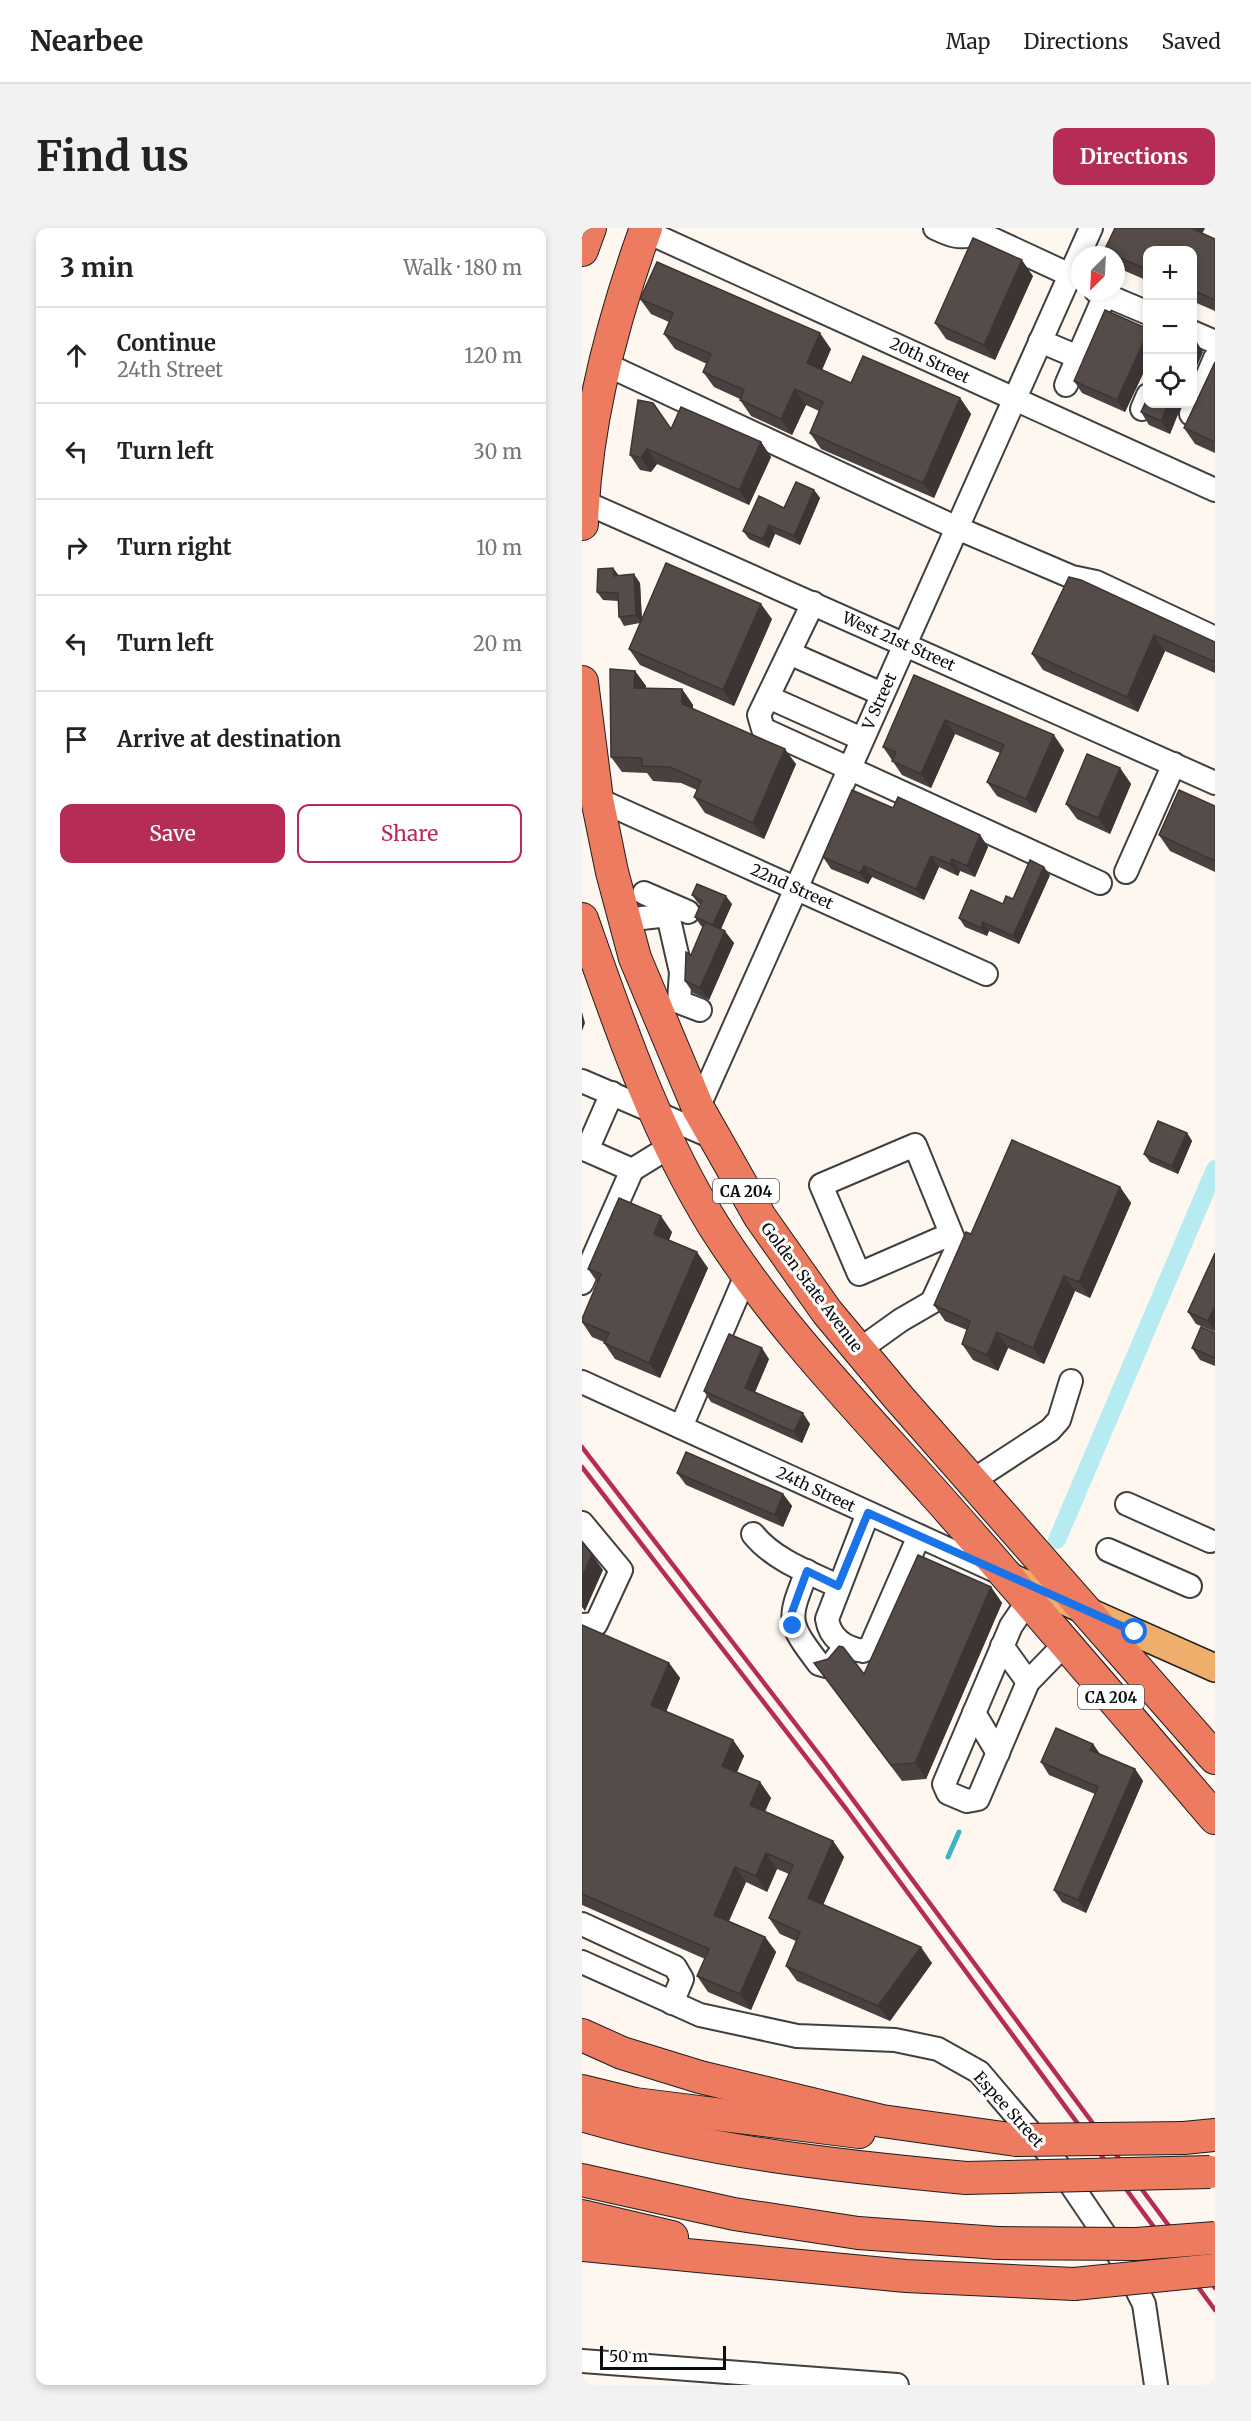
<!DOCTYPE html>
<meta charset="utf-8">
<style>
:root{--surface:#fff;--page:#f2f2f2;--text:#222;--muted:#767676;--line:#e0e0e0;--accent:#b52d57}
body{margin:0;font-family:Merriweather,serif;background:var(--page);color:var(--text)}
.controls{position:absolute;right:18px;top:18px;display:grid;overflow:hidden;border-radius:12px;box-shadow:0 3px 9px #0003}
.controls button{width:54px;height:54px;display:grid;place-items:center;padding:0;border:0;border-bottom:2px solid var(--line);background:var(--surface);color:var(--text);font:30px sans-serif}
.compass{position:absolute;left:489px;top:18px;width:54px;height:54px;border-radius:50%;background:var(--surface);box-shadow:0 3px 9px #0003;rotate:204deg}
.scale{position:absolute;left:18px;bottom:15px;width:126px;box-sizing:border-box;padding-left:6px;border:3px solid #0d0d0d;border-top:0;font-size:16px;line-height:21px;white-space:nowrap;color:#0d0d0d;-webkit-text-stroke:4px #fff;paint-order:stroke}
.stop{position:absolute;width:18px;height:18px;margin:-14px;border:4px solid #1a73e8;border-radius:50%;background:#fff}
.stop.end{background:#1a73e8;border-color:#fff;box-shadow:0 2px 6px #0008}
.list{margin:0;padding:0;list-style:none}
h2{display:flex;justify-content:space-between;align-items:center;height:78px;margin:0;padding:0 24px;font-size:26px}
h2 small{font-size:20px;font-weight:400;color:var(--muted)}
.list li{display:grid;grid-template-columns:39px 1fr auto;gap:18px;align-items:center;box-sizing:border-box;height:96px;padding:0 24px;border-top:2px solid var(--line)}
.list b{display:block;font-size:22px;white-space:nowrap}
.list p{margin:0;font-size:20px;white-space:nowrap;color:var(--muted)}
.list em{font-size:20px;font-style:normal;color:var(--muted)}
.actions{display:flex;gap:12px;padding:18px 24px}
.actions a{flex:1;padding:14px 0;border:2px solid var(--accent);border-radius:12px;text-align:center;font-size:21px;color:var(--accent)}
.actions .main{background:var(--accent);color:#fff}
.icon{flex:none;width:33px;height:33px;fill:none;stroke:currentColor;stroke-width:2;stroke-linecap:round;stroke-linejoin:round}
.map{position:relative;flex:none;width:633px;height:2157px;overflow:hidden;border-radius:12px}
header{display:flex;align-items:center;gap:36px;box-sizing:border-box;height:84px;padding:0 30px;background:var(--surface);border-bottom:2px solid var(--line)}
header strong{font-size:28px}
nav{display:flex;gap:33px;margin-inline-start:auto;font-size:21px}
.intro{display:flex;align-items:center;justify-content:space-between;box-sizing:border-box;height:144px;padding:0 36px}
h1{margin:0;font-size:42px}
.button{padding:15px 27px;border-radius:12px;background:var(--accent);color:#fff;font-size:21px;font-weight:700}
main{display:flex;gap:36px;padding:0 36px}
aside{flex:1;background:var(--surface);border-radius:12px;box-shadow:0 3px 9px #0003}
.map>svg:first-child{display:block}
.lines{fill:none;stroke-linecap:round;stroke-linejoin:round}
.stream{stroke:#41b3c5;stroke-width:5}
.canal{stroke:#b6ebf2;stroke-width:18}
.minor-casing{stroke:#404040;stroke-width:26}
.major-casing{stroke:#1e1e1e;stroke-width:30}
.highway-casing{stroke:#1e1e1e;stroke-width:34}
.minor{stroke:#fff;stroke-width:22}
.major{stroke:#f0ae6c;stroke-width:27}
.highway{stroke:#ec7b5f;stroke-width:32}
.rail{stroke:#b52d57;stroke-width:4.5}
.highway-bridge-casing{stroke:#1e1e1e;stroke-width:34;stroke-linecap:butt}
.highway-bridge{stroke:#ec7b5f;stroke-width:32}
.wall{fill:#494140}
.shaded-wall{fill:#3c3534}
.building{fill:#554c4a;stroke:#3c3534;stroke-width:1.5}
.route{stroke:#1a73e8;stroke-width:8}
.labels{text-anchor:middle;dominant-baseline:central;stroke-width:6;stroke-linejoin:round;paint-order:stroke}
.shield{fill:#fff;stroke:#565656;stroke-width:1.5}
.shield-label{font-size:15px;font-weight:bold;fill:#0d0d0d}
.street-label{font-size:16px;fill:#0d0d0d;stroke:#fff}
</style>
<header>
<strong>Nearbee</strong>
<nav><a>Map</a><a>Directions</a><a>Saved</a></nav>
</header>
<div class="intro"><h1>Find us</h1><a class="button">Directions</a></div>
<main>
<aside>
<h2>3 min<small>Walk · 180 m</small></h2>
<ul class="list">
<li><svg class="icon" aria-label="ahead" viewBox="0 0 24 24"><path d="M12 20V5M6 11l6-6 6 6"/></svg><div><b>Continue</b><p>24th Street</p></div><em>120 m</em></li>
<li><svg class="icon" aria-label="left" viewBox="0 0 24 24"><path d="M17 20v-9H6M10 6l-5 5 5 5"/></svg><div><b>Turn left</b></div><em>30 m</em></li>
<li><svg class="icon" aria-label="right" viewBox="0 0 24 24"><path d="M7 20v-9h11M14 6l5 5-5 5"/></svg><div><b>Turn right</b></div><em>10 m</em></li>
<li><svg class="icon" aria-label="left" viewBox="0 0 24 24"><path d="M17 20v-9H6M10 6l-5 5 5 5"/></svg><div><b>Turn left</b></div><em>20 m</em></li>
<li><svg class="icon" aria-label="arrive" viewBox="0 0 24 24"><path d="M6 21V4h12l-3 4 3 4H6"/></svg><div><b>Arrive at destination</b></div></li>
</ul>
<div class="actions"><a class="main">Save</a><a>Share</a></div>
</aside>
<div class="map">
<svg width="633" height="2157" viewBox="0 0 633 2157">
<rect width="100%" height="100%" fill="#fef7ef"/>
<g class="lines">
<polyline class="stream" points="366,1629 377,1604"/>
<polyline class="canal" points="475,1312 633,941"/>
<defs>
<g id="minor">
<path d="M353 0C368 7 378 12 395 5L406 9 488 47"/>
<polyline points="63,3 633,262"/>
<polyline points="514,63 566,85"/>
<polyline points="610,104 633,114"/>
<polyline points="458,113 496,129 484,157"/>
<polyline points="496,129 523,67"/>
<polyline points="23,136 375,300 490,349 514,354 633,410"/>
<polyline points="560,181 566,167"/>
<polyline points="609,186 633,130"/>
<polyline points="0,273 633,555"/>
<polyline points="231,375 177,487 181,501 518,655"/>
<polyline points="207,425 300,466"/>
<polyline points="186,469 280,511"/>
<polyline points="15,571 404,746"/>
<polyline points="544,644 592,536"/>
<polyline points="62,665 106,684"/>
<polyline points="43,692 86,687 99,744 97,774 118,782"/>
<polyline points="0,853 135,911"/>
<polyline points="116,880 509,0"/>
<polyline points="0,920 50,942 0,1055"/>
<polyline points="5,922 30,865"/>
<polyline points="50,942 89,918"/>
<polyline points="277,1122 319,1092 350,1074 375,1020 333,917 239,957 277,1046 369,1006"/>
<polyline points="0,1154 416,1344"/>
<polyline points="99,1199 165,1045"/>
<polyline points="390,1253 468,1202 477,1192 489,1153"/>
<polyline points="545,1276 628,1313"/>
<path d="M286 1285 245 1391C248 1410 262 1420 281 1423L289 1418 337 1308"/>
<polyline points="0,1295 39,1342 14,1396 0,1397"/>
<path d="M171 1306C192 1332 226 1344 256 1358"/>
<polyline points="526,1322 608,1358"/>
<path d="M225 1343C206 1392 204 1393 237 1436L244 1438 251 1435 259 1424"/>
<polyline points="446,1373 429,1398 362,1556 366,1565 385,1573 396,1571 446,1454 483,1416"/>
<polyline points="420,1418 446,1454"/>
<polyline points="392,1485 416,1525"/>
<polyline points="0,1696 93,1739 100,1751 90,1775"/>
<polyline points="0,1734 118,1787 215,1808 313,1812 356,1821 397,1844 473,1933 540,2032 562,2076 574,2157"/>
<polyline points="0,2133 315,2157"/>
</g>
<polyline id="major" points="426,1348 633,1440"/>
<g id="highway">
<polyline points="0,22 8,0"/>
<path d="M0 296C3 195 30 94 64 0"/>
<polyline points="0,454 15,571 30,644 53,730 116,880 178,989 245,1084 317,1170 633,1530"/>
<path d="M0 691C37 796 73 903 132 998 194 1096 275 1179 352 1265 447 1372 540 1481 633 1590"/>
<polyline points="0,1807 40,1825 118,1849 300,1893 434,1912"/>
<polyline points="0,1863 53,1876 277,1904"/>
<path d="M0 1887C124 1924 256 1938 384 1950"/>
<polyline points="602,1910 633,1907"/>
<polyline points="0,1952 152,1986 276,2005 416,2015"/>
<polyline points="0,1988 90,2009"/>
<polyline points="0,2017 324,2048 492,2056"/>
</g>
</defs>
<use href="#minor" class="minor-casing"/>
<use href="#major" class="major-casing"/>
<use href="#highway" class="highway-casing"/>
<use href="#minor" class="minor"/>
<use href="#major" class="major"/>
<use href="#highway" class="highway"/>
<g class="rail">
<polyline points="0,1219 243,1534 633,2060"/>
<polyline points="0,1239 265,1582 633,2082"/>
</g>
<defs>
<g id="highway-bridge">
<polyline points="434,1912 602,1910"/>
<polyline points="384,1950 628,1944"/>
<polyline points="416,2015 554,2016 633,2010"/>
<polyline points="492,2056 633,2042"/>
</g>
</defs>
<use href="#highway-bridge" class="highway-bridge-casing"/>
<use href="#highway-bridge" class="highway-bridge"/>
</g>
<g class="wall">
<polygon points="623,0 620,5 633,11 633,83 610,73 610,22 566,22 566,53 534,39 534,27 525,27 522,23"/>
<polygon points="451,48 413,132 364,111 353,95"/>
<polygon points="58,71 249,121 240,142 269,155 378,170 389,186 352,270 239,221 228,205 237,183 224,177 210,207 169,188 158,172 158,171 132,159 121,144 125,136 93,121 82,106 87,94 69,86"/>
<polygon points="566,101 566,135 543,184 500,165 492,153"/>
<polygon points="633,134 633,225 613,216 602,200"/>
<polygon points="600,176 588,206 567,197 559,184"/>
<polygon points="89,200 179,214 189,229 167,277 75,236 69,244 58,242 48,227"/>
<polygon points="232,262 238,270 218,317 193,306 187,320 167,311 161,303"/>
<polygon points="31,340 37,348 58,355 60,392 190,391 152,478 58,437 47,421 58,395 42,398 37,389 36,373 21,372 15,364"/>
<polygon points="487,349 633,414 633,445 583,423 556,484 461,442 450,426"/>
<polygon points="53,443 64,458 64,460 100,461 111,477 111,481 214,536 182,611 123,585 112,569 115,562 99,555 71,553 65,545 40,544 29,529"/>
<polygon points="332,447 482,522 454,585 415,568 405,554 418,525 373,506 349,560 320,547 301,519"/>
<polygon points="538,540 549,556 528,606 495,591 484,576"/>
<polygon points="633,578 633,644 588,623 577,607"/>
<polygon points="311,580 398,607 406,619 393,649 378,643 376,648 357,639 342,672 290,649 286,656 249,641 241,629"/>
<polygon points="468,647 437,716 407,703 405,708 383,699 377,690 421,676 431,671"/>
<polygon points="110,667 150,676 139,701 152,715 127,772 111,765 103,753 109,727 121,699 119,698 113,689 119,677 116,675"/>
<polygon points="605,905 610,913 596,946 568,934 562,926"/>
<polygon points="538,959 549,975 508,1070 493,1063 462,1136 426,1120 416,1143 391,1132 380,1116 385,1102 363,1093 352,1077 389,1006"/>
<polygon points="90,1004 87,1012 126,1040 78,1150 33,1131 22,1115 22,1114 10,1109 0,1094 0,1091 16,1055 6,1041"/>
<polygon points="633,1025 633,1104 614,1096 606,1084"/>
<polygon points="633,1105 633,1138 618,1132 610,1120"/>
<polygon points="187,1131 173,1164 228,1196 220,1215 129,1174 122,1163"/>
<polygon points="95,1245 201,1266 210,1278 201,1299 104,1257"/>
<polygon points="409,1359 420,1375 344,1551 320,1553 232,1435 282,1446"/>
<polygon points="0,1397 87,1435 98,1450 84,1484 151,1512 162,1528 155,1544 178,1554 189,1570 183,1583 251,1613 262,1629 241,1677 350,1735 308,1793 215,1753 204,1738 214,1713 198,1706 187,1690 207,1646 195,1641 185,1664 164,1654 147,1693 183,1709 194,1724 169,1782 126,1764 115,1748 123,1731 0,1677"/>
<polygon points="511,1516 518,1526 553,1541 561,1553 504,1685 480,1674 472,1662 513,1566 467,1547 459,1534"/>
</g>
<g class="shaded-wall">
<polygon points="606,0 623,0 616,14"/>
<polygon points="440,32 451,48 413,132 402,117"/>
<polygon points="566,104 566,135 543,184 535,172"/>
<polygon points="238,105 249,121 236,151 225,135"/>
<polygon points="613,111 621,124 610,150 610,117"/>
<polygon points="213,161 224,177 210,207 199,191"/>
<polygon points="378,170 389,186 352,270 341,255"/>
<polygon points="586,176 600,176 588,206 579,193"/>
<polygon points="179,214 189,229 167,277 157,262"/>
<polygon points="65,221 75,236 69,244 59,230"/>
<polygon points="232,262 238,270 218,317 212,308"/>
<polygon points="187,297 193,306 187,320 181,311"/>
<polygon points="31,340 37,348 32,348"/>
<polygon points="52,346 58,355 60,395 54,387"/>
<polygon points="179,376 190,391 152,478 141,462"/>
<polygon points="572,407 583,423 556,484 545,469"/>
<polygon points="53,443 64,458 63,475 52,460"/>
<polygon points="100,461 111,477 111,492 100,476"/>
<polygon points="363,492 373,506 349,560 339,546"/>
<polygon points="472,507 482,522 454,585 444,571"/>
<polygon points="203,521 214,536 182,611 171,595"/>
<polygon points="538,540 549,556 528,606 516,590"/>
<polygon points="398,607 406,619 393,649 385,638"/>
<polygon points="349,628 357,639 342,672 334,661"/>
<polygon points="370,631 378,643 376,648 368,636"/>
<polygon points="282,638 290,649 286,656 278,645"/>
<polygon points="462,639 468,647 437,716 431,708"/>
<polygon points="144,668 150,676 137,705 131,697"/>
<polygon points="401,694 407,703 405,708 399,700"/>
<polygon points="143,703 152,715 127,772 118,760"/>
<polygon points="0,784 3,795 0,803"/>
<polygon points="605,905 610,913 596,946 590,938"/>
<polygon points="538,959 549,975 508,1070 497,1054"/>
<polygon points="79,988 90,1004 83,1022 72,1006"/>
<polygon points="115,1024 126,1040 78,1150 67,1135"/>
<polygon points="482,1048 493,1063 462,1136 451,1120"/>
<polygon points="633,1078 633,1103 626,1093"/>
<polygon points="415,1104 426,1120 416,1143 405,1127"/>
<polygon points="180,1120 187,1131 170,1171 163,1160"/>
<polygon points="221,1185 228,1196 220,1215 212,1204"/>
<polygon points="201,1266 210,1278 201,1299 193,1287"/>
<polygon points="10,1326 21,1342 3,1383 0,1379 0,1350"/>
<polygon points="409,1359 420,1375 344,1551 333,1535"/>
<polygon points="87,1435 98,1450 80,1493 69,1477"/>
<polygon points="151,1512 162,1528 151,1553 140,1538"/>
<polygon points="511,1516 519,1528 508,1522"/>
<polygon points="553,1541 561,1553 504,1685 496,1672"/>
<polygon points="178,1554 189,1570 179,1593 168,1577"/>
<polygon points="251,1613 262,1629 237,1686 226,1670"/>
<polygon points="184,1625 195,1641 185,1664 174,1648"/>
<polygon points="153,1639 164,1654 143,1702 132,1687"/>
<polygon points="183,1709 194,1724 169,1782 158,1766"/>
<polygon points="339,1719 350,1735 308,1793 296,1778"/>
</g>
<g class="building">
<polygon points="533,0 609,0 633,11 633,72 610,62 610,22 566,22 566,42 534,28 534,27 531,27 522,23"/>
<polygon points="391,10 440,32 402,117 353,95"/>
<polygon points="75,34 238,105 225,135 269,155 281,128 378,170 341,255 228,205 241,174 213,161 199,191 158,172 162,162 121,144 129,126 82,106 91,85 58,71"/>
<polygon points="523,82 566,101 566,104 535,172 492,153"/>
<polygon points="633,134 633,214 602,200"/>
<polygon points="566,169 566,176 586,176 579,193 559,184"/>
<polygon points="56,172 71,175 89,201 99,179 179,214 157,262 65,221 59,230 48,227"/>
<polygon points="214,254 232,262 212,308 187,297 181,311 161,303 177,268 202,280"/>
<polygon points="84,335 179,376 141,462 47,421"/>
<polygon points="31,340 32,348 52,346 54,387 37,389 36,365 15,364 16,341"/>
<polygon points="487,349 499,352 633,414 633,434 572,407 545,469 450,426"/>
<polygon points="28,441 53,443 52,460 100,461 100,476 203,521 171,595 112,569 119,553 88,539 60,538 60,530 29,529"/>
<polygon points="332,447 472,507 444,571 405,554 422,517 363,492 339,546 310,533 314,524 301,519"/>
<polygon points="505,526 538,540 516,590 484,576"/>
<polygon points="270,562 311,580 316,569 398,607 385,638 370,631 368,636 349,628 334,661 282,638 278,645 241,629"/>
<polygon points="597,562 633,578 633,633 577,607"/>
<polygon points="448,632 462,639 431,708 401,694 399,700 377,690 389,662 421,676 424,668 431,671"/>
<polygon points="115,656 144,668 131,697 113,689 120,673 110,667"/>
<polygon points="123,694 143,703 118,760 103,753 104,724 109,727"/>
<polygon points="576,893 605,905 590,938 562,926"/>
<polygon points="430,912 538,959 497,1054 482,1048 451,1120 415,1104 405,1127 380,1116 388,1093 352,1077 384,1004 389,1006"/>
<polygon points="37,970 79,988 72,1006 115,1024 67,1135 22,1115 27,1105 0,1094 0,1091 19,1046 6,1041"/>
<polygon points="633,1025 633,1078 626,1093 606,1084"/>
<polygon points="619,1099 633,1105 633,1130 610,1120"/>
<polygon points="147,1106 180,1120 163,1160 221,1185 212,1204 122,1163"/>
<polygon points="104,1224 201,1266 193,1287 95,1245"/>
<polygon points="0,1314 10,1326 0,1350"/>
<polygon points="336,1327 409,1359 333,1535 309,1537 232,1435 246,1431 257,1418 261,1419 282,1446"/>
<polygon points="0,1397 87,1435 69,1477 151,1512 140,1538 178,1554 168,1577 251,1613 226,1670 339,1719 296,1778 204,1738 218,1704 187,1690 211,1637 184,1625 174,1648 153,1639 132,1687 183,1709 158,1766 115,1748 127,1721 0,1666"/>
<polygon points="474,1500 511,1516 508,1522 553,1541 496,1672 472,1662 516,1559 459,1534"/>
</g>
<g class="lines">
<polyline class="route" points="211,1398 209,1387 225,1343 256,1358 286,1285 553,1404"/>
</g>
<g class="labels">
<g class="shield">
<rect x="131" y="951" width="66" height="24" rx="4.5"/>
<rect x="496" y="1457" width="66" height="24" rx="4.5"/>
</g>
<g class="shield-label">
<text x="164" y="963">CA 204</text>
<text x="529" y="1469">CA 204</text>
</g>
<g class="street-label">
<text transform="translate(348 132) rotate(25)">20th Street</text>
<text transform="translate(317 413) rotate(24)">West 21st Street</text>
<text transform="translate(297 473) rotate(-66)">V Street</text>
<text transform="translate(210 658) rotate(24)">22nd Street</text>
<text transform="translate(230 1059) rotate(53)">Golden State Avenue</text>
<text transform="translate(234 1261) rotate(25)">24th Street</text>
<text transform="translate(427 1881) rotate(48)">Espee Street</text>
</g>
</g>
</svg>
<div class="controls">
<button>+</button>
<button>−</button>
<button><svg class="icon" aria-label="locate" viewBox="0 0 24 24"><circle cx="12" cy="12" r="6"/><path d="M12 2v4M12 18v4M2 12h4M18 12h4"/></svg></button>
</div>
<svg class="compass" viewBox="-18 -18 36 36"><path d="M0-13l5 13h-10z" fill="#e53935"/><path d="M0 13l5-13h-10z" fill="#767676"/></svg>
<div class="scale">50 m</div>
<div class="stop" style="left:553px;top:1404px"></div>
<div class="stop end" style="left:211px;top:1398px"></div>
</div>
</main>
